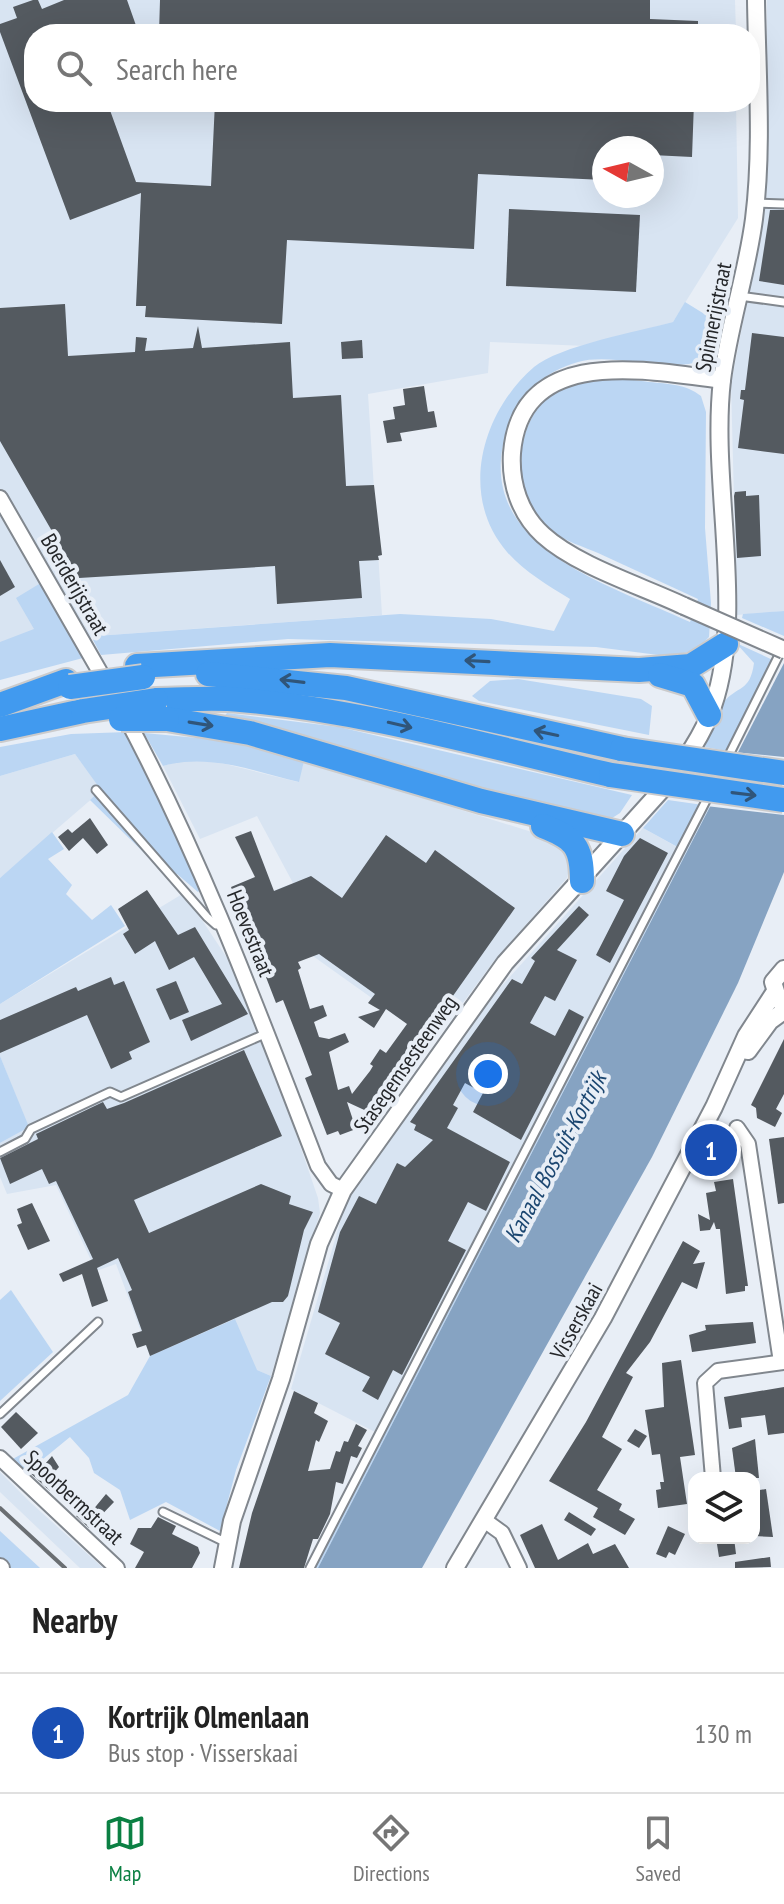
<!DOCTYPE html>
<meta charset="utf-8">
<style>
:root{--surface:#fff;--page:#f2f2f2;--text:#222;--muted:#767676;--line:#e0e0e0;--accent:#0b8043}
body{margin:0;font-family:"PT Sans Narrow",sans-serif;background:var(--page);color:var(--text)}
.controls{position:absolute;right:24px;bottom:24px;display:grid;overflow:hidden;border-radius:16px;box-shadow:0 8px 32px #0002}
.controls button{width:72px;height:72px;display:grid;place-items:center;padding:0;border:0;border-bottom:2px solid var(--line);background:var(--surface);color:var(--text);font:40px sans-serif}
.compass{position:absolute;left:592px;top:136px;width:72px;height:72px;border-radius:50%;background:var(--surface);box-shadow:0 8px 32px #0002;rotate:278deg}
.you{position:absolute;left:488px;top:1074px;width:28px;height:28px;margin:-20px;border:6px solid #fff;border-radius:50%;background:#1a73e8;box-shadow:0 0 0 12px #1a73e833}
.badge{display:grid;place-items:center;width:52px;height:52px;border-radius:50%;background:var(--accent);color:#fff;font-size:26px;font-weight:700}
.pin{position:absolute;translate:-50% -50%;border:4px solid #fff;box-shadow:0 2px 8px #0006}
.list{margin:0;padding:0;list-style:none}
h2{display:flex;justify-content:space-between;align-items:center;height:104px;margin:0;padding:0 32px;font-size:34px}
h2 small{font-size:26px;font-weight:400;color:var(--muted)}
.list li{display:grid;grid-template-columns:52px 1fr auto;gap:24px;align-items:center;box-sizing:border-box;height:120px;padding:0 32px;border-top:2px solid var(--line)}
.list b{display:block;font-size:30px;white-space:nowrap}
.list p{margin:0;font-size:26px;white-space:nowrap;color:var(--muted)}
.list em{font-size:26px;font-style:normal;color:var(--muted)}
.icon{flex:none;width:44px;height:44px;fill:none;stroke:currentColor;stroke-width:2;stroke-linecap:round;stroke-linejoin:round}
.map{position:relative;flex:none;width:784px;height:1568px;overflow:hidden}
.search{position:absolute;background:var(--surface);box-shadow:0 8px 32px #0002;left:24px;right:24px;top:24px;height:88px;display:flex;align-items:center;gap:20px;box-sizing:border-box;padding:0 28px;border-radius:32px;color:var(--muted);font-size:30px}
.sheet{height:224px;background:var(--surface)}
nav{display:flex;justify-content:space-around;align-items:center;box-sizing:border-box;height:112px;border-top:2px solid var(--line);background:var(--surface);font-size:22px;color:var(--muted)}
nav a{display:grid;justify-items:center;gap:4px}
nav .on{color:var(--accent)}
.map>svg:first-child{display:block}
.built{fill:#d8e4f2;fill-rule:evenodd}
.green{fill:#bbd6f3}
.water{fill:#86a3c2}
.pier{fill:#e8eef6}
.building{fill:#545a60;fill-rule:evenodd}
.lines{fill:none;stroke-linecap:round;stroke-linejoin:round}
.service-casing{stroke:#81878e;stroke-width:11}
.minor-casing{stroke:#81878e;stroke-width:18}
.tertiary-casing{stroke:#81878e;stroke-width:20}
.motorway-casing{stroke:#cbcbcc;stroke-width:28}
.service{stroke:#fff;stroke-width:7}
.minor{stroke:#fff;stroke-width:14}
.tertiary{stroke:#fff;stroke-width:16}
.motorway{stroke:#419aef;stroke-width:24}
.rail{stroke:#6a6e72;stroke-width:4}
.tertiary-bridge-casing{stroke:#81878e;stroke-width:20;stroke-linecap:butt}
.motorway-bridge-casing{stroke:#cbcbcc;stroke-width:28;stroke-linecap:butt}
.tertiary-bridge{stroke:#fff;stroke-width:16}
.motorway-bridge{stroke:#419aef;stroke-width:24}
.oneway{stroke:#305579}
.labels{text-anchor:middle;dominant-baseline:central;stroke-width:8;stroke-linejoin:round;paint-order:stroke}
.street-label{font-size:22px;fill:#25272a;stroke:#e8eef6}
.water-label{font-size:24px;font-style:italic;fill:#1c4771;stroke:#e8eef6}
</style>
<div class="map">
<svg width="784" height="1568" viewBox="0 0 784 1568">
<rect width="100%" height="100%" fill="#e8eef6"/>
<g class="built">
<path d="M0 0H735L736 34H34V102H736L738 218 673 322 586 346 490 342 488 373 368 394 382 615 96 636 0 663ZM604 148H652V196H604Z"/>
<polygon points="767,0 784,0 784,611 737,615 731,384 766,202"/>
<polygon points="75,754 102,790 0,878 0,776"/>
<polygon points="187,759 213,761 298,782 304,761 551,838 565,845 570,863 567,878 494,961 437,1038 401,1012 397,1016 275,929 243,940 230,908 293,883 257,816 200,839 163,766"/>
<polygon points="643,828 677,847 375,1432 291,1389 346,1202 491,998"/>
<polygon points="184,893 245,985 318,1198 320,1213 271,1376 257,1370 150,1356 116,1264 96,1271 56,1185 7,1194 0,1177 0,1143 28,1127 0,1056 0,1004"/>
<polygon points="0,1472 31,1503 103,1568 80,1568 0,1492"/>
</g>
<g class="green">
<path d="M685 302 719 323 709 356C680 378 616 351 578 362 543 372 518 395 507 430 469 547 611 585 690 622L698 599C665 584 631 568 598 553 584 547 565 541 553 532 508 496 510 414 564 386 589 374 624 379 649 382 668 384 686 384 701 396L706 412 705 528 711 603 709 637 695 651 666 656 596 647 288 639 101 655 93 640 96 636 400 614 491 619 554 631 570 599C547 585 525 572 507 552 458 495 482 412 534 367 559 346 639 331 673 322Z"/>
<polygon points="44,581 83,658 0,680 0,642 34,629 16,598"/>
<polygon points="784,611 784,636 742,618 743,614"/>
<path d="M736 643 773 660 727 751 705 747C710 734 714 714 723 703 737 685 750 693 754 663Z"/>
<polygon points="518,679 641,699 652,706 649,735 479,701 472,696 490,681"/>
<polygon points="227,713 339,727 632,795 620,813 606,822 222,719"/>
<polygon points="127,732 167,809 201,889 198,892 177,874 171,879 90,800 101,790 75,754 0,776 0,747 71,734"/>
<path d="M144 733 230 741 304 761 299 782C253 771 209 753 163 766Z"/>
<polygon points="668,800 710,806 318,1568 313,1568 683,850 643,828"/>
<polygon points="52,832 64,849 48,859 72,885 66,894 92,920 111,905 125,926 0,1004 0,878"/>
<polygon points="0,1056 29,1127 0,1143"/>
<polygon points="11,1290 53,1352 0,1401 0,1300"/>
<polygon points="235,1319 257,1370 271,1376 236,1470 220,1531 166,1502 130,1520 120,1490 94,1473 89,1458 70,1437 26,1473 11,1460 128,1395 150,1356"/>
<polygon points="0,1531 40,1568 9,1568 0,1559"/>
</g>
<polygon class="water" points="784,663 784,872 738,983 652,1157 422,1568 318,1568"/>
<polygon class="pier" points="734,752 784,757 784,815 706,806"/>
<g class="building">
<polygon points="33,0 38,0 42,9 64,0 127,0 139,34 34,34 34,102 107,102 136,182 211,186 215,102 694,102 692,157 652,155 652,148 604,148 604,180 478,174 474,249 287,240 282,324 145,317 146,306 136,306 141,193 70,220 0,32 0,24 17,18 13,7"/>
<polygon points="160,0 650,0 650,19 698,21 698,34 159,33"/>
<polygon points="509,209 640,215 636,292 506,286"/>
<polygon points="770,210 784,210 784,285 759,281"/>
<polygon points="65,304 68,356 135,352 136,337 147,338 145,351 193,348 198,326 202,348 290,342 293,398 341,395 346,486 374,485 382,555 378,556 379,560 359,561 362,598 277,604 275,566 79,578 0,441 0,308"/>
<polygon points="752,333 784,337 784,454 738,448 744,400 740,399 741,390 745,390"/>
<polygon points="362,340 363,358 342,359 341,342"/>
<polygon points="424,386 428,412 434,411 437,427 400,433 402,441 387,443 383,421 395,419 393,407 405,405 403,389"/>
<polygon points="746,491 746,496 759,495 761,556 737,558 734,496 735,492"/>
<polygon points="0,560 15,587 0,596"/>
<polygon points="90,818 108,845 97,854 83,838 69,851 58,837 68,829 72,833"/>
<path d="M251 831 274 891 311 876 342 898 386 835 426 863 435 850 515 908 424 1037 427 1039 413 1058 406 1054 393 1072 381 1091 386 1094 373 1114 347 1102 356 1129 340 1135 338 1131 327 1135 305 1078 312 1075 301 1046 283 1000 276 1003 231 887 255 877 235 837ZM319 954 375 994 368 1003 380 1010 358 1017 374 1028 386 1009 407 1024 386 1053 380 1049 370 1064 373 1066 370 1071 352 1094 349 1086 338 1090 329 1052 349 1042 345 1033 329 1039 319 1037 314 1022 327 1016 323 1005 310 1009 298 970 301 968 298 962Z"/>
<polygon points="640,838 668,853 610,963 596,955 624,900 606,891 624,856"/>
<polygon points="147,890 178,935 195,927 248,1014 191,1041 182,1020 222,1004 194,957 169,970 155,941 135,954 123,934 129,930 118,909"/>
<polygon points="579,906 589,915 557,950 577,960 555,1001 545,996 530,1023 555,1036 569,1009 584,1017 521,1140 473,1112 483,1093 465,1083 453,1105 458,1108 447,1128 510,1162 486,1211 468,1202 448,1241 466,1250 402,1375 393,1370 378,1400 362,1391 370,1377 325,1354 340,1323 318,1312 340,1232 359,1196 376,1204 397,1163 405,1167 433,1140 414,1130 416,1125 410,1122 512,979 522,984 535,961 531,958"/>
<polygon points="111,977 114,985 124,981 150,1042 129,1052 132,1059 111,1069 87,1015 0,1053 0,1020 76,987 78,991"/>
<polygon points="176,981 189,1012 170,1020 156,989"/>
<polygon points="784,1039 784,1094 776,1109 782,1113 775,1127 757,1118 756,1108 751,1105"/>
<polygon points="244,1050 282,1136 134,1200 149,1233 261,1184 291,1196 289,1204 313,1212 304,1230 288,1296 283,1302 272,1302 150,1356 146,1345 137,1348 132,1334 142,1331 128,1292 132,1290 118,1258 97,1268 108,1301 92,1307 82,1274 63,1282 59,1274 93,1259 56,1181 49,1184 42,1169 10,1184 0,1158 38,1139 36,1134 103,1102 107,1109 124,1103"/>
<polygon points="784,1137 784,1203 778,1204 769,1139"/>
<polygon points="733,1179 748,1286 745,1286 745,1291 726,1294 720,1229 716,1229 714,1222 710,1230 700,1231 698,1214 710,1220 706,1193 716,1191 714,1182"/>
<polygon points="32,1203 50,1241 28,1250 17,1225 22,1223 17,1209"/>
<polygon points="683,1241 700,1251 693,1264 705,1262 697,1289 682,1282 650,1342 626,1373 633,1377 602,1437 622,1449 597,1490 622,1504 619,1510 635,1519 625,1535 593,1517 598,1508 549,1481 586,1422"/>
<polygon points="753,1322 756,1343 692,1352 689,1335 706,1330 705,1325"/>
<polygon points="681,1360 695,1455 680,1457 687,1504 658,1508 656,1490 661,1489 660,1482 664,1482 660,1454 652,1455 645,1410 664,1407 662,1363"/>
<polygon points="784,1387 784,1433 768,1435 765,1415 741,1418 742,1427 729,1429 724,1397"/>
<polygon points="294,1391 318,1403 314,1413 328,1421 319,1442 316,1440 308,1471 330,1469 336,1451 340,1452 344,1441 348,1442 356,1424 367,1430 358,1446 362,1448 357,1458 351,1456 343,1484 336,1482 330,1514 318,1539 313,1539 304,1568 239,1568 252,1513"/>
<polygon points="16,1412 38,1433 21,1449 1,1427"/>
<polygon points="635,1429 647,1436 639,1448 627,1441"/>
<polygon points="755,1439 759,1478 736,1478 732,1448"/>
<polygon points="52,1456 59,1467 52,1475 58,1482 50,1491 28,1471 33,1465 39,1471"/>
<polygon points="766,1489 773,1537 754,1536 754,1491"/>
<polygon points="106,1494 114,1502 89,1528 76,1516 84,1508 92,1511"/>
<polygon points="569,1512 596,1529 591,1536 564,1520"/>
<polygon points="158,1517 176,1526 172,1534 198,1547 200,1553 192,1568 135,1568 144,1552 130,1544 138,1528 151,1528"/>
<polygon points="542,1524 558,1560 588,1543 593,1554 615,1544 629,1568 535,1568 520,1535"/>
<polygon points="668,1526 685,1534 675,1555 669,1552 666,1558 656,1554"/>
<polygon points="716,1538 734,1538 736,1554 719,1557"/>
<polygon points="770,1557 771,1567 735,1568 735,1562"/>
</g>
<g class="lines">
<defs>
<g id="service">
<polyline points="756,203 784,204"/>
<polyline points="739,296 784,302"/>
<polyline points="727,759 782,649"/>
<polyline points="96,790 207,917 216,925 223,924"/>
<polyline points="0,1152 25,1139 31,1129 110,1092 121,1097 267,1033"/>
<polyline points="0,1414 98,1322"/>
<polyline points="163,1512 227,1543"/>
<polyline points="310,1568 709,795"/>
</g>
<g id="minor">
<polyline points="0,498 108,686"/>
<path d="M124 714C202 859 259 1013 318 1166L331 1184 343 1190"/>
<polyline points="737,1128 748,1144 781,1362"/>
<polyline points="0,1458 117,1568"/>
<polyline points="713,1478 705,1383 718,1371 784,1362"/>
<polyline points="484,1520 502,1533 519,1568"/>
</g>
<g id="tertiary">
<path d="M684 606C642 586 577 566 543 535 520 514 510 484 512 453 521 343 650 371 722 380"/>
<polyline points="779,1001 773,982 784,969"/>
<polyline points="748,1051 770,1021 784,1011"/>
<polyline points="0,1567 1,1568"/>
<path d="M223 1568 232 1521 281 1379 319 1244 343 1190 505 963 667 784C685 760 703 735 713 706 746 610 710 483 722 380 729 325 747 273 754 219 763 148 757 72 756 0"/>
<polyline points="455,1568 603,1318 714,1107 746,1036 774,993"/>
</g>
<g id="motorway">
<polyline points="137,666 330,655 639,670 691,666 726,644"/>
<polyline points="208,674 346,688 622,749"/>
<polyline points="660,675 693,685 709,715"/>
<path d="M156 700C184 700 213 697 241 700 367 711 489 747 611 775"/>
<polyline points="0,705 66,681"/>
<polyline points="167,719 250,733 481,801 622,834"/>
<polyline points="0,729 83,711"/>
<path d="M543 826C574 838 582 846 582 881"/>
</g>
</defs>
<use href="#service" class="service-casing"/>
<use href="#minor" class="minor-casing"/>
<use href="#tertiary" class="tertiary-casing"/>
<use href="#motorway" class="motorway-casing"/>
<use href="#service" class="service"/>
<use href="#minor" class="minor"/>
<use href="#tertiary" class="tertiary"/>
<use href="#motorway" class="motorway"/>
<polyline class="rail" points="0,1508 65,1568"/>
<defs>
<polyline id="tertiary-bridge" points="684,606 784,650"/>
<g id="motorway-bridge">
<polyline points="70,687 143,677"/>
<polyline points="83,711 156,700"/>
<polyline points="121,719 167,719"/>
<polyline points="622,749 784,773"/>
<polyline points="611,775 784,800"/>
</g>
</defs>
<use href="#tertiary-bridge" class="tertiary-bridge-casing"/>
<use href="#motorway-bridge" class="motorway-bridge-casing"/>
<use href="#tertiary-bridge" class="tertiary-bridge"/>
<use href="#motorway-bridge" class="motorway-bridge"/>
</g>
<defs><path id="oneway-shaft" d="M-6 0H5M1.5-3L5.5 0L1.5 3" fill="none" stroke-width="1.6" stroke-linecap="round" stroke-linejoin="round" transform="scale(2)"/></defs>
<g class="oneway">
<use href="#oneway-shaft" transform="translate(477 661) rotate(-177)"/>
<use href="#oneway-shaft" transform="translate(292 681) rotate(-173)"/>
<use href="#oneway-shaft" transform="translate(201 724) rotate(9)"/>
<use href="#oneway-shaft" transform="translate(400 725) rotate(13)"/>
<use href="#oneway-shaft" transform="translate(546 733) rotate(-168)"/>
<use href="#oneway-shaft" transform="translate(744 794) rotate(7)"/>
</g>
<g class="labels">
<g class="street-label">
<text transform="translate(713 317) rotate(-79)">Spinnerijstraat</text>
<text transform="translate(75 584) rotate(60)">Boerderijstraat</text>
<text transform="translate(251 933) rotate(68)">Hoevestraat</text>
<text transform="translate(405 1064) rotate(-55)">Stasegemsesteenweg</text>
<text transform="translate(576 1321) rotate(-61)">Visserskaai</text>
<text transform="translate(74 1497) rotate(43)">Spoorbermstraat</text>
</g>
<g class="water-label">
<text transform="translate(555 1157) rotate(-62)">Kanaal Bossuit-Kortrijk</text>
</g>
</g>
</svg>
<div class="controls">
<button><svg class="icon" aria-label="layers" viewBox="0 0 24 24"><path d="M12 4l9 5-9 5-9-5zM3 14l9 5 9-5"/></svg></button>
</div>
<svg class="compass" viewBox="-18 -18 36 36"><path d="M0-13l5 13h-10z" fill="#e53935"/><path d="M0 13l5-13h-10z" fill="#767676"/></svg>
<div class="you"></div>
<div class="pin badge" style="left:711px;top:1150px;background:#1a4fb4">1</div>
<div class="search"><svg class="icon" aria-label="search" viewBox="0 0 24 24"><circle cx="10" cy="10" r="6"/><path d="M15 15l6 6"/></svg>Search here</div>
</div>
<section class="sheet">
<h2>Nearby<small></small></h2>
<ul class="list">
<li><span class="badge" style="background:#1a4fb4">1</span><div><b>Kortrijk Olmenlaan</b><p>Bus stop · Visserskaai</p></div><em>130 m</em></li>
</ul>
</section>
<nav>
<a class="on"><svg class="icon" aria-label="map" viewBox="0 0 24 24"><path d="M3 6l6-2 6 2 6-2v14l-6 2-6-2-6 2zM9 4v14M15 6v14"/></svg>Map</a>
<a><svg class="icon" aria-label="directions" viewBox="0 0 24 24"><path d="M12 3l9 9-9 9-9-9zM9 14v-3h6M13 9l2 2-2 2"/></svg>Directions</a>
<a><svg class="icon" aria-label="saved" viewBox="0 0 24 24"><path d="M7 4h10v16l-5-4-5 4z"/></svg>Saved</a>
</nav>
